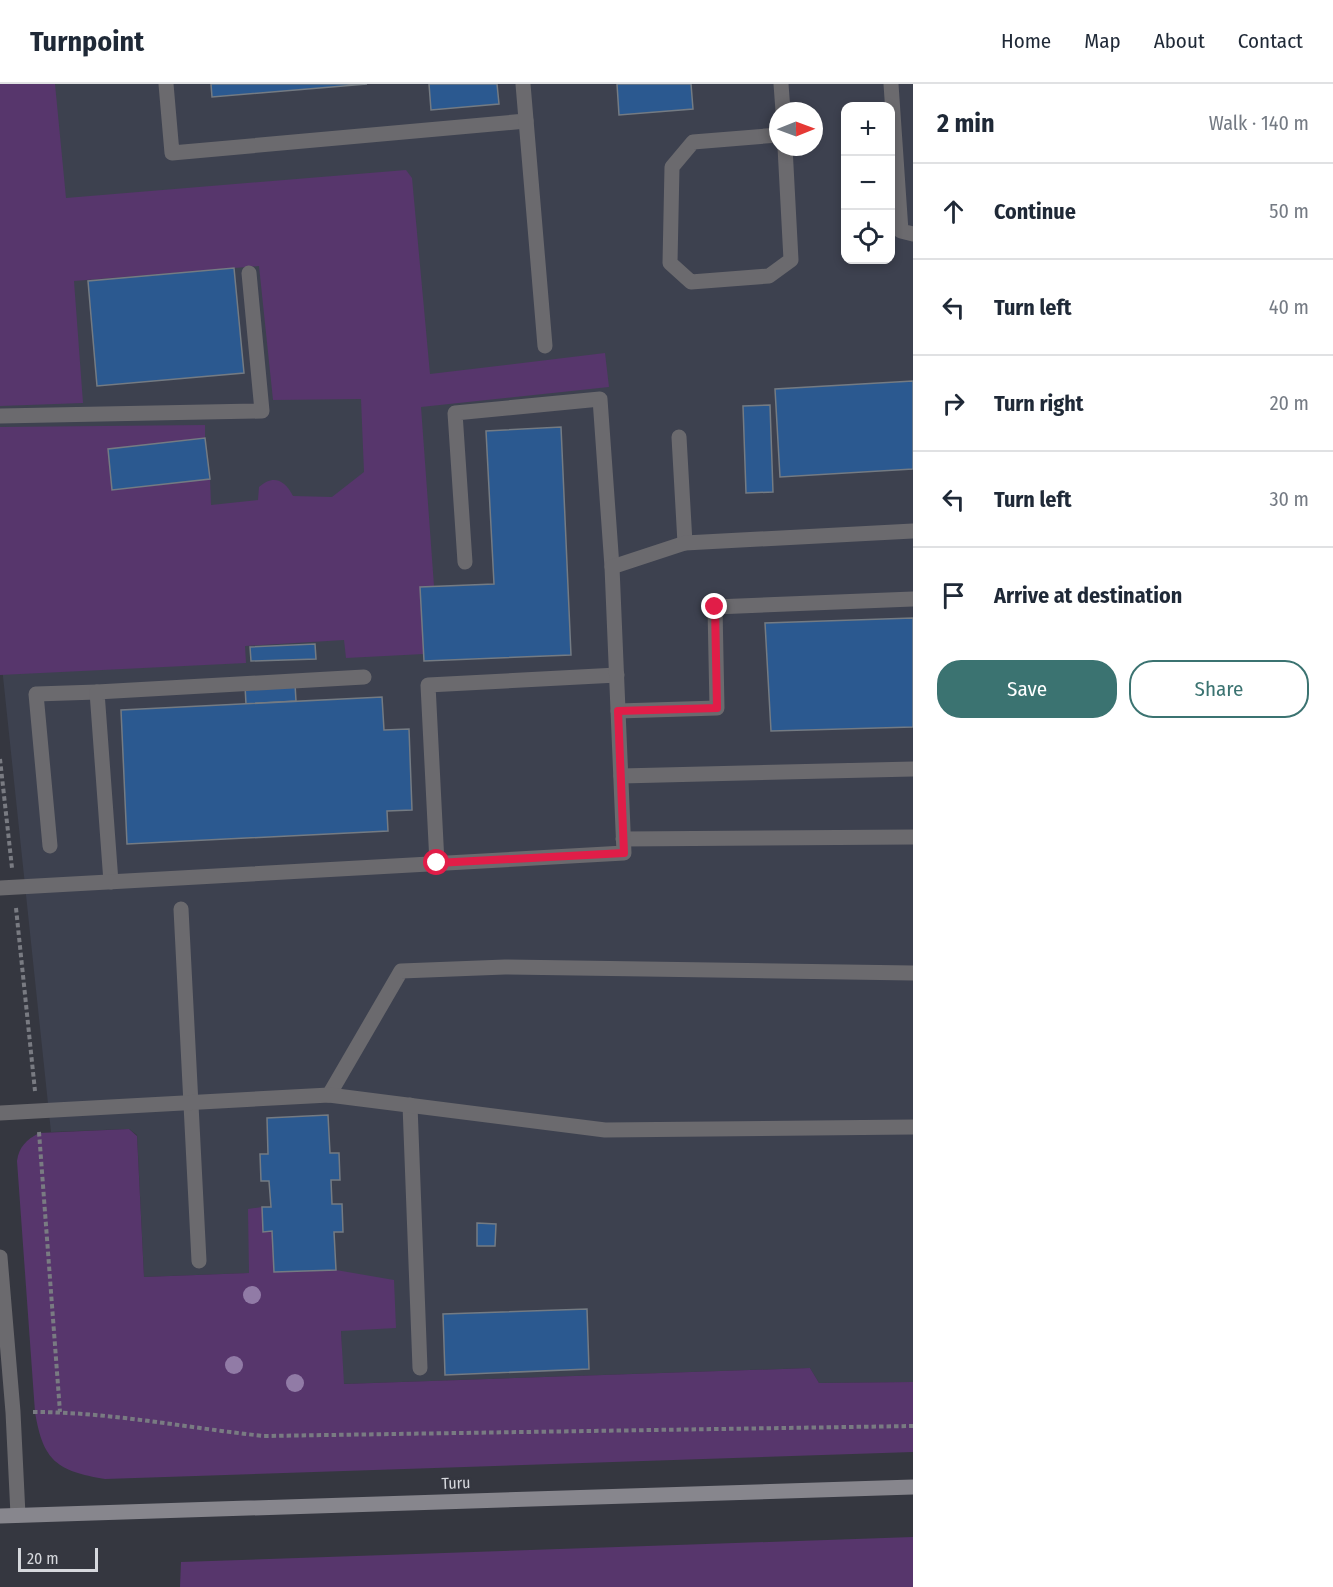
<!DOCTYPE html>
<meta charset="utf-8">
<style>
:root{--surface:#fff;--page:#f2f2f3;--text:#1f2937;--muted:#747a83;--line:#e0e1e3;--accent:#3b7371}
body{margin:0;font-family:"Fira Sans Condensed",sans-serif;background:var(--page);color:var(--text)}
.controls{position:absolute;right:18px;top:18px;display:grid;overflow:hidden;border-radius:12px;box-shadow:0 3px 9px #0003}
.controls button{width:54px;height:54px;display:grid;place-items:center;padding:0;border:0;border-bottom:2px solid var(--line);background:var(--surface);color:var(--text);font:30px sans-serif}
.compass{position:absolute;left:769px;top:18px;width:54px;height:54px;border-radius:50%;background:var(--surface);box-shadow:0 3px 9px #0003;rotate:89deg}
.scale{position:absolute;left:18px;bottom:15px;width:80px;box-sizing:border-box;padding-left:6px;border:3px solid #d6d8dd;border-top:0;font-size:16px;line-height:21px;white-space:nowrap;color:#d6d8dd;-webkit-text-stroke:4px #353740;paint-order:stroke}
.stop{position:absolute;width:18px;height:18px;margin:-14px;border:4px solid #e11d48;border-radius:50%;background:#fff}
.stop.end{background:#e11d48;border-color:#fff;box-shadow:0 2px 6px #0008}
.list{margin:0;padding:0;list-style:none}
h2{display:flex;justify-content:space-between;align-items:center;height:78px;margin:0;padding:0 24px;font-size:26px}
h2 small{font-size:20px;font-weight:400;color:var(--muted)}
.list li{display:grid;grid-template-columns:39px 1fr auto;gap:18px;align-items:center;box-sizing:border-box;height:96px;padding:0 24px;border-top:2px solid var(--line)}
.list b{display:block;font-size:22px;white-space:nowrap}
.list em{font-size:20px;font-style:normal;color:var(--muted)}
.actions{display:flex;gap:12px;padding:18px 24px}
.actions a{flex:1;padding:14px 0;border:2px solid var(--accent);border-radius:24px;text-align:center;font-size:21px;color:var(--accent)}
.actions .main{background:var(--accent);color:#fff}
.icon{flex:none;width:33px;height:33px;fill:none;stroke:currentColor;stroke-width:2;stroke-linecap:round;stroke-linejoin:round}
.map{position:relative;flex:none;width:913px;height:1503px;overflow:hidden}
header{display:flex;align-items:center;gap:36px;box-sizing:border-box;height:84px;padding:0 30px;background:var(--surface);border-bottom:2px solid var(--line)}
header strong{font-size:28px}
nav{display:flex;gap:33px;margin-inline-start:auto;font-size:21px}
main{display:flex}
aside{flex:1;background:var(--surface)}
.map>svg:first-child{display:block}
.built{fill:#3d414f;fill-rule:evenodd}
.green{fill:#57366c}
.building{fill:#2b5990;stroke:#747b83;stroke-width:1.5}
.lines{fill:none;stroke-linecap:round;stroke-linejoin:round}
.path{stroke:#797b82;stroke-width:4;stroke-dasharray:4.5 3;stroke-linecap:butt}
.service{stroke:#6b6a6e;stroke-width:15}
.minor{stroke:#6b6a6e;stroke-width:15}
.secondary{stroke:#87868d;stroke-width:15}
.tree{fill:#917ba6}
.route{stroke:#e11d48;stroke-width:8}
.labels{text-anchor:middle;dominant-baseline:central;stroke-width:5;stroke-linejoin:round;paint-order:stroke}
.street-label{font-size:16px;fill:#d6d8dd;stroke:#353740}
</style>
<header>
<strong>Turnpoint</strong>
<nav><a>Home</a><a>Map</a><a>About</a><a>Contact</a></nav>
</header>
<main>
<div class="map">
<svg width="913" height="1503" viewBox="0 0 913 1503">
<rect width="100%" height="100%" fill="#353740"/>
<path class="built" d="M0 0H913V1298L819 1299 810 1284 343 1300 341 1247 274 1188 144 1193 137 1051 129 1045 51 1048 0 564ZM846 22H890V176H846ZM778 27H814V63H778Z"/>
<g class="green">
<path d="M0 0H55L66 114 406 86 412 94 430 290 605 269 609 303 421 323 434 502 424 570 346 574 344 556 245 562 246 579 0 591V343L205 341V354L108 366 112 406 210 395 211 421 258 416 259 403C273 390 285 396 293 412L332 413 364 388 361 315 273 316 259 182 74 197 83 319 0 322Z"/>
<path d="M129 1045 137 1052 144 1193 249 1189 248 1125 262 1123 264 1148 272 1147 274 1188 336 1186 394 1196 396 1244 341 1247 344 1300 810 1284 819 1299 913 1298V1368L105 1395C57 1387 43 1377 35 1328L17 1077C19 1063 26 1056 39 1049Z"/>
<polygon points="913,1453 913,1503 180,1503 181,1478"/>
</g>
<g class="building">
<polygon points="211,0 367,0 212,13"/>
<polygon points="429,0 497,0 499,20 431,26"/>
<polygon points="617,0 691,0 693,25 619,31"/>
<polygon points="234,184 244,289 97,302 88,197"/>
<polygon points="913,297 913,385 780,393 775,305"/>
<polygon points="770,321 773,408 746,409 743,322"/>
<polygon points="561,343 571,571 424,577 420,503 494,500 486,347"/>
<polygon points="205,354 210,395 112,406 108,365"/>
<polygon points="913,534 913,643 771,647 765,539"/>
<polygon points="315,560 316,575 251,577 250,563"/>
<polygon points="295,600 296,617 246,620 245,602"/>
<polygon points="382,613 384,646 409,645 412,726 387,727 388,747 127,760 121,626"/>
<polygon points="328,1031 330,1069 339,1069 340,1096 331,1096 332,1120 342,1120 343,1148 334,1148 336,1186 274,1188 272,1147 263,1148 262,1123 271,1123 269,1097 261,1097 260,1070 268,1070 267,1034"/>
<polygon points="477,1139 496,1140 495,1162 477,1162"/>
<polygon points="587,1225 589,1285 445,1291 443,1230"/>
</g>
<g class="lines">
<g class="path">
<polyline points="0,675 12,784"/>
<polyline points="16,824 35,1007"/>
<polyline points="39,1048 60,1328"/>
<path d="M33 1328C111 1328 187 1344 264 1352L913 1342"/>
</g>
<g class="service">
<polyline points="166,0 172,69 526,37"/>
<polyline points="523,0 545,262"/>
<polyline points="781,0 783,27"/>
<polyline points="891,0 901,147 913,150"/>
<polyline points="778,51 693,58 672,83 670,179 691,198 769,192 791,176 785,63"/>
<polyline points="0,332 262,327 249,189"/>
<polyline points="679,353 685,459"/>
<polyline points="465,478 455,329 600,315 612,483"/>
<polyline points="618,627 717,624 715,523 913,515"/>
<polyline points="621,692 913,685"/>
<polyline points="623,755 913,753"/>
<polyline points="50,762 36,610 97,608"/>
<polyline points="437,779 428,601 617,591"/>
<polyline points="111,798 97,608 364,593"/>
<polyline points="0,804 624,769 612,483 685,459 913,447"/>
<polyline points="181,825 199,1177"/>
<polyline points="329,1011 401,887 505,883 913,889"/>
<polyline points="410,1021 420,1284"/>
<polyline points="0,1029 329,1011 605,1046 913,1043"/>
</g>
<polyline class="minor" points="0,1173 13,1328 18,1431"/>
<polyline class="secondary" points="0,1432 913,1403"/>
</g>
<g class="tree">
<circle cx="252" cy="1211" r="9"/>
<circle cx="234" cy="1281" r="9"/>
<circle cx="295" cy="1299" r="9"/>
</g>
<g class="lines">
<polyline class="route" points="437,779 624,769 618,627 717,624 715,523"/>
</g>
<g class="labels">
<g class="street-label">
<text transform="translate(456 1399) rotate(-2)">Turu</text>
</g>
</g>
</svg>
<div class="controls">
<button>+</button>
<button>−</button>
<button><svg class="icon" aria-label="locate" viewBox="0 0 24 24"><circle cx="12" cy="12" r="6"/><path d="M12 2v4M12 18v4M2 12h4M18 12h4"/></svg></button>
</div>
<svg class="compass" viewBox="-18 -18 36 36"><path d="M0-13l5 13h-10z" fill="#e53935"/><path d="M0 13l5-13h-10z" fill="#747a83"/></svg>
<div class="scale">20 m</div>
<div class="stop" style="left:437px;top:779px"></div>
<div class="stop end" style="left:715px;top:523px"></div>
</div>
<aside>
<h2>2 min<small>Walk · 140 m</small></h2>
<ul class="list">
<li><svg class="icon" aria-label="ahead" viewBox="0 0 24 24"><path d="M12 20V5M6 11l6-6 6 6"/></svg><div><b>Continue</b></div><em>50 m</em></li>
<li><svg class="icon" aria-label="left" viewBox="0 0 24 24"><path d="M17 20v-9H6M10 6l-5 5 5 5"/></svg><div><b>Turn left</b></div><em>40 m</em></li>
<li><svg class="icon" aria-label="right" viewBox="0 0 24 24"><path d="M7 20v-9h11M14 6l5 5-5 5"/></svg><div><b>Turn right</b></div><em>20 m</em></li>
<li><svg class="icon" aria-label="left" viewBox="0 0 24 24"><path d="M17 20v-9H6M10 6l-5 5 5 5"/></svg><div><b>Turn left</b></div><em>30 m</em></li>
<li><svg class="icon" aria-label="arrive" viewBox="0 0 24 24"><path d="M6 21V4h12l-3 4 3 4H6"/></svg><div><b>Arrive at destination</b></div></li>
</ul>
<div class="actions"><a class="main">Save</a><a>Share</a></div>
</aside>
</main>
